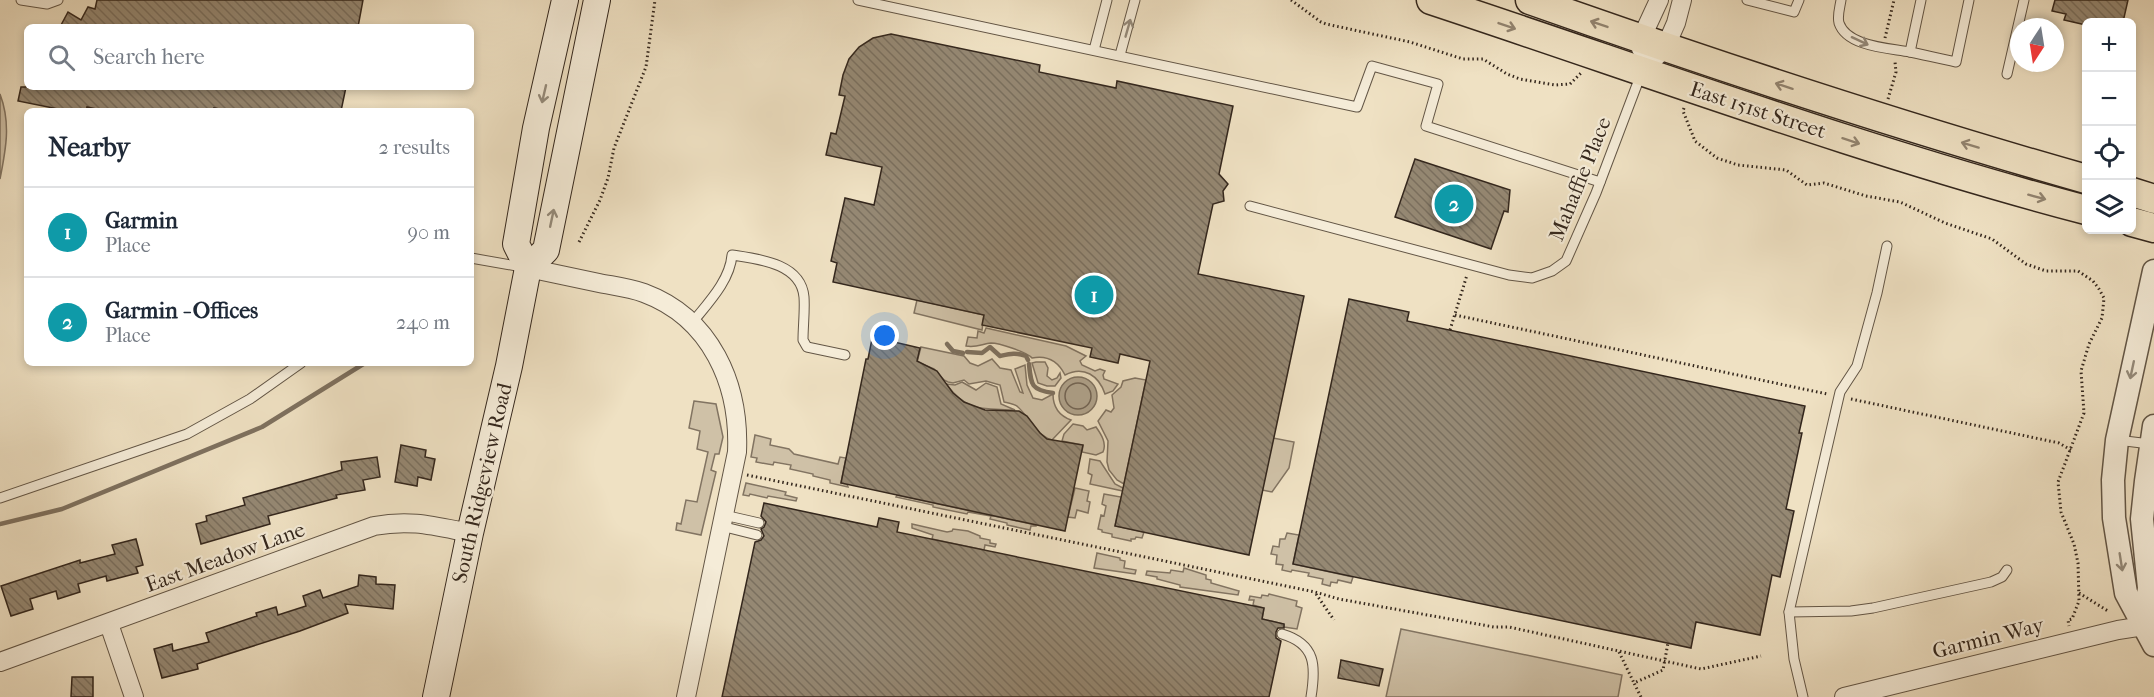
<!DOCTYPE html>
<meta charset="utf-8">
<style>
:root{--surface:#fff;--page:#f2f2f3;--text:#1f2937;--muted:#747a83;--line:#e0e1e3;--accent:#7c3aed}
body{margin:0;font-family:"IM FELL French Canon",serif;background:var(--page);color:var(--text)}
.controls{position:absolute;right:18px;top:18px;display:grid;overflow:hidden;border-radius:9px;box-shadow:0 3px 9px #0003}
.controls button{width:54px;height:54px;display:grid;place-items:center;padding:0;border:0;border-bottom:2px solid var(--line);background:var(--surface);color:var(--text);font:30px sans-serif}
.compass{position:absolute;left:2010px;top:18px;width:54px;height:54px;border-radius:50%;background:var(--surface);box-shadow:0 3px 9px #0003;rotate:192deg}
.you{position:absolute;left:885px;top:336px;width:21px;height:21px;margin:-15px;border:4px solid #fff;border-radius:50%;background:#1a73e8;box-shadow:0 0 0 9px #1a73e833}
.badge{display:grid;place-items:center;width:39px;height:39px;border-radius:50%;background:var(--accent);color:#fff;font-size:20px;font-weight:700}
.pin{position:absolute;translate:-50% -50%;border:3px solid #fff;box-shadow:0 2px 6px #0006}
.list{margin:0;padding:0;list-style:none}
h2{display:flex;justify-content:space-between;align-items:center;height:78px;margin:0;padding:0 24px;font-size:26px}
h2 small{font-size:20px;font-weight:400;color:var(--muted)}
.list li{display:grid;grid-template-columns:39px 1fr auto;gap:18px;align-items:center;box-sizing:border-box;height:90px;padding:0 24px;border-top:2px solid var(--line)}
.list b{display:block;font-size:22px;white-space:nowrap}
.list p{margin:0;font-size:20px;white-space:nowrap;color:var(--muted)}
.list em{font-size:20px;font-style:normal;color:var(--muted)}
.icon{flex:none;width:33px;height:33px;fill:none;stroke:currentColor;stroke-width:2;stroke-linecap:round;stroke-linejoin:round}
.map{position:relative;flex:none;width:2154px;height:697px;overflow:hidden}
.search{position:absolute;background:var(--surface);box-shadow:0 3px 9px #0003;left:24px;top:24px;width:450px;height:66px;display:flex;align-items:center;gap:15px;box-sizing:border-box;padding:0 21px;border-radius:9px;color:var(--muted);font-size:22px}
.panel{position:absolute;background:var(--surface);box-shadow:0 3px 9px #0003;left:24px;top:108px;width:450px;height:258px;border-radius:9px}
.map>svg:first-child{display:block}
.green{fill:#cfc1a7;stroke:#827462;stroke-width:1.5}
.water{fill:#afa28b;stroke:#7e715f;stroke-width:1.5}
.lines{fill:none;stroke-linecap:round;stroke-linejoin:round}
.shore{stroke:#726454;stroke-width:1.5}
.stream{stroke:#7e715f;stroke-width:4.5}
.building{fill:url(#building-back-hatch);stroke:#34271d;stroke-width:1.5}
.service-casing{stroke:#635646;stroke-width:11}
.minor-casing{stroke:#635646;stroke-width:20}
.tertiary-casing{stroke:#635646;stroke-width:25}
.secondary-casing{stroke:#34271d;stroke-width:28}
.primary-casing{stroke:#34271d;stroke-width:31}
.path{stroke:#34271d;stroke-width:3;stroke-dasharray:1.5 3;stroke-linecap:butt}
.service{stroke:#f5ecd8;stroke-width:9}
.minor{stroke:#f5ecd8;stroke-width:18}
.tertiary{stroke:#f5ecd8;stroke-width:22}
.secondary{stroke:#f5ecd8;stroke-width:26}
.primary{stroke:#efe1c3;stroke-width:28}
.oneway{stroke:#928470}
.oneway2{stroke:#948a7a}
.labels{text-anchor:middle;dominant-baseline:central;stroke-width:4.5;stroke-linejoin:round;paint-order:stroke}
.street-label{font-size:21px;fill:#34271d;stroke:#f5ecd8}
</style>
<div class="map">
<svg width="2154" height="697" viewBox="0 0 2154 697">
<defs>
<pattern id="building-back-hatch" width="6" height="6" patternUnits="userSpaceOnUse" patternTransform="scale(1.5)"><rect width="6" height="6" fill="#958873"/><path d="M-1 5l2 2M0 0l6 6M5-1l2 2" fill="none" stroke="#7a6f5e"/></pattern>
</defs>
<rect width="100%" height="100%" fill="#efe1c3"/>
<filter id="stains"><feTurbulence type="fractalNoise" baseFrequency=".00333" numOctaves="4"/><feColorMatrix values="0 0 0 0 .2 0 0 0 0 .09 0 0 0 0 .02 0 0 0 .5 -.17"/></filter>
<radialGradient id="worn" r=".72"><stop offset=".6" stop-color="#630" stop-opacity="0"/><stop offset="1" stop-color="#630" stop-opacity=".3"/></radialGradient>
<g class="green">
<path d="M0 94C11 123 6 149 0 179Z"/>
<polygon points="917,300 984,315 982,330 914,313"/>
<path d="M986 328 1066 346 1086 356 1080 361 1082 365 1095 371 1100 369 1105 371 1103 375 1104 379 1118 384 1113 391 1105 394C1099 376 1084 365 1065 375 1058 361 1047 355 1032 358 1027 352 999 343 991 343 982 344 976 348 966 346L968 337 977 338 978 331 984 333Z"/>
<path d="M921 347 964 356 970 363 978 366 992 359 1000 368 1011 370 1020 392 1023 393 1015 369 1025 365 1027 385 1033 398 1042 400 1053 394C1053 407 1060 416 1071 420L1052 440C1037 436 1028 416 1018 407 1015 404 1008 403 1004 402L1000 385 986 381 969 384 964 380 953 383 948 382 944 380 934 369 917 362Z"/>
<polygon points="1036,362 1045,362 1048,368 1047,376 1052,380 1057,378 1060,373 1061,378 1055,386 1047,386 1038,383 1032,363"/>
<polygon points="1135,378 1146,380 1124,484 1117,480 1109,470 1107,462 1108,441 1098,421 1106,410 1111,412 1114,408 1112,395 1121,387 1123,381"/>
<path d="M962 382 976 390 986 383 997 387 1001 404 1015 410C982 408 968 413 946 384L955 385Z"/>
<polygon points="694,401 716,404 723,437 719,454 715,454 711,470 716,472 701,535 676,530 677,523 681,524 686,500 697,502 708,452 697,449 700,431 689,428"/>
<path d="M1073 424 1083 426 1087 430 1096 427C1101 434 1107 443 1103 452L1096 455 1082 452 1083 445 1062 441 1064 434Z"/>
<polygon points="755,435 771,439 770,445 789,449 794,454 838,464 840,457 846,458 841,483 847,484 848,487 830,483 830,480 813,476 813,474 790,469 791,465 774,462 773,465 756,462 757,458 751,457"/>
<polygon points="1273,438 1294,442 1289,468 1272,492 1262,490"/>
<polygon points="1090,459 1100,461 1115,484 1123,488 1123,491 1090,484 1092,475 1088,473"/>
<polygon points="746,483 786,492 785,495 797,498 796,501 768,496 767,498 750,494 749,496 743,495"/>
<polygon points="1075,488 1089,491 1087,501 1090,502 1088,513 1077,510 1075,518 1068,517"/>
<polygon points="1104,494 1121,497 1115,526 1144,532 1142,538 1136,537 1135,539 1131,539 1131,541 1112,537 1112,534 1102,532 1102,530 1098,529 1101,515 1104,516 1106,506 1102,504"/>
<polygon points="897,495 1036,525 1036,526 1031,526 1030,530 1007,525 1007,523 990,519 991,516 968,512 967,514 933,507 933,505 896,497"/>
<polygon points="912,524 947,532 952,531 953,529 968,531 980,536 980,538 990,540 990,543 996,544 995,547 985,545 984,550 932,539 933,535 912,528"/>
<polygon points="1287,533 1299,535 1293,564 1353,577 1351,583 1338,580 1337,583 1331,582 1330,586 1322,584 1323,579 1308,576 1309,573 1292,570 1291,572 1282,570 1283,565 1276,564 1277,555 1271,554 1273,546 1279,547 1280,539 1285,539"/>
<polygon points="1097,553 1120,558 1120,560 1125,561 1124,568 1136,570 1135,574 1094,568"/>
<polygon points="1184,568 1206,575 1206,579 1211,580 1211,583 1239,591 1238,595 1180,587 1180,585 1157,579 1157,577 1146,575 1147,571 1170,573 1171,570 1183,572"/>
<polygon points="1269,594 1297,601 1296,606 1302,608 1297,629 1284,627 1284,624 1262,619 1264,608 1253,605 1254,600 1249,600 1250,596 1261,598 1262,595 1268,596"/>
<polygon points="1401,629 1622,675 1618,697 1386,697"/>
</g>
<circle class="water" cx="1078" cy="396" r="19"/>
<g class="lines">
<circle class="shore" cx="1078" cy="396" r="13"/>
<g class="stream">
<polyline points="947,344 953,351 963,353"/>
<path d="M967 352 982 353 990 347 1000 356C1009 354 1016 352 1026 356L1028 360"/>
<path d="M1029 364C1031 385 1031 390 1053 393"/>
<polyline points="0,524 62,509 262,427 365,363"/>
</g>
</g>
<g class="building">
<polygon points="97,0 363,0 358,27 60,27 68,12 81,20 88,7 95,9"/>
<polygon points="2055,0 2128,0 2123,22 2086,22 2086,25 2064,20 2066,14 2052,11"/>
<polygon points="891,34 1040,65 1039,72 1116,88 1117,81 1233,106 1219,174 1228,184 1223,191 1224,201 1213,204 1198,274 1304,296 1249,555 1115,526 1150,361 1120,354 1118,363 1090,357 1092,348 982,325 984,315 833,282 837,263 831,261 845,198 874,205 882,167 826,155 831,133 836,134 845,96 839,95 843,75 849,59 859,47 873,38"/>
<polygon points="21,87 346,87 341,111 230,111 214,108 214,111 105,111 87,107 86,111 68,111 18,101"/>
<polygon points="1415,159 1510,190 1508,212 1504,211 1491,249 1395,217"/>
<polygon points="1349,299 1409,312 1407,321 1805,406 1799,433 1802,433 1786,509 1794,511 1780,577 1772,575 1760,635 1696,622 1691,648 1293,564"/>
<polygon points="877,338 920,348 917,361 937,371 953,393 964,402 985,410 1019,411 1027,416 1040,433 1047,439 1083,445 1065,531 841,483 866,359 868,359 872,339"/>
<polygon points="401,445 426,450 425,457 435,459 431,480 418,477 417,486 395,482"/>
<polygon points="377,457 380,477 363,480 365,490 336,495 337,498 268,516 270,524 201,544 196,524 207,521 206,516 245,505 243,498 342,470 341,462"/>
<polygon points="764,503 877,527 879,518 899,522 897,532 1264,608 1262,619 1284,624 1284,628 1278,628 1276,632 1276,638 1281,641 1269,697 722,697 755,542 761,540 764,536 761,529 764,527 766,522 761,516"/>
<polygon points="136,539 143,565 136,567 138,573 107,581 106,576 78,584 80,592 58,599 56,591 30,599 33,609 11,616 1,586 80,560 80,563 115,554 112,545"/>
<polygon points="359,575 376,577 376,584 395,585 393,609 345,604 348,613 300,631 197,664 198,669 162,678 154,649 172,644 173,651 209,642 206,633 257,616 256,613 276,607 278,615 306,606 303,596 320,590 323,598 358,586"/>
<polygon points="1341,660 1383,669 1379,686 1338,678"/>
<polygon points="72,677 93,677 93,697 71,697"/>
</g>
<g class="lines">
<defs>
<g id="service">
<polyline points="21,0 47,4 58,0"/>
<polyline points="858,0 1357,107 1372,66 1438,84 1426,126 1600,182"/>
<polyline points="1747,0 1794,12 1799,0"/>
<path d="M1841 0C1840 7 1837 16 1839 23 1847 47 1890 48 1910 52 1925 55 1940 59 1956 62L1969 0"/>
<polyline points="1094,50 1107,0"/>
<polyline points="1910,52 1921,0"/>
<polyline points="1120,55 1135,0"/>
<polyline points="2007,74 2024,0"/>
<polyline points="1250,206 1509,275 1532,278 1552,271 1566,261 1596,193 1641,74"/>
<polyline points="471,258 522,267"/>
<path d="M692 323C707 304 730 281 732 255 758 259 801 263 804 297 805 311 803 326 803 340L807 347 845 355"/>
<polyline points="2117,440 2150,444"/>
<polyline points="0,498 187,434 250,399 301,363"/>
<polyline points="724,515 759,523"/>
<polyline points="721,526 757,535"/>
<polyline points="1789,612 1851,611 1873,608 1991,582 2002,577 2007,570"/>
<path d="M1282 634C1316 644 1316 666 1311 697"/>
<polyline points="1803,697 1794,659 1789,612 1840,392 1857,366 1877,293 1887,246"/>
</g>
<g id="minor">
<polyline points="1641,49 1641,39 1659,0"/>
<polyline points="1641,71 1665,48 1676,23 1682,0"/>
<path d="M528 268C551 273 575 278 599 283 614 286 630 288 644 293 711 318 740 384 737 452L686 697"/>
<polyline points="109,624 134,697"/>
<path d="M0 662 374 526C411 519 434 526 470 533"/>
<polyline points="1844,697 2118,630 2144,626"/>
</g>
<g id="tertiary">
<polyline points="2154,271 2117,440 2113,480 2114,518 2126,593 2154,645"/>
<polyline points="2144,626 2149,588 2142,519 2146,481 2154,426"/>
</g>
<g id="secondary">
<polyline points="528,268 516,244 536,128 565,0"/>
<polyline points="436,697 470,533 509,366 528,268 546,250 597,0"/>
</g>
<g id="primary">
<path d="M1431 0C1649 72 1865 152 2086 210"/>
<path d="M1530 0C1714 65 1899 126 2086 179"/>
<polyline points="2132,192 2154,199"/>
<polyline points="2132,222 2154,228"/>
</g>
</defs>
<use href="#service" class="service-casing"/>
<use href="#minor" class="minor-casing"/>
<use href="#tertiary" class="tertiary-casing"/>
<use href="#secondary" class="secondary-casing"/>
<use href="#primary" class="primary-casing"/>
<g class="path">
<polyline points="1291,0 1321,22 1326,24 1410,42 1463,59 1483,59 1507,74 1520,79 1555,85 1570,84 1581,73"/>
<polyline points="1885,38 1894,0"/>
<polyline points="1888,99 1896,72 1895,62"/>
<polyline points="1684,108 1683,111 1695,141 1717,158 1738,165 1786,170 1807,185 1824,183 1866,196 1900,202 1945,223 1992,239 2026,264 2046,271 2078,271 2093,281 2099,289 2104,298 2102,318 2089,344 2081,371 2084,413 2058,482 2061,512 2074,544 2078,563 2079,601 2072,619 2068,620 2069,626"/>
<polyline points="579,242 600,200 608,178 614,148 646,67 655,0"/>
<polyline points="1455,315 1827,394"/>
<polyline points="1450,330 1467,275"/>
<polyline points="1851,399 2059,443 2071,450"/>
<polyline points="747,475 1315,592 1339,599 1494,627 1509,627 1701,669 1761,656"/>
<polyline points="2079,593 2108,611"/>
<polyline points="1316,594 1334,620"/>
<polyline points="1619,652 1634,683"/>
<polyline points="1641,697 1634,683 1663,670 1668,643"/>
</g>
<use href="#service" class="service"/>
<use href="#minor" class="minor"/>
<use href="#tertiary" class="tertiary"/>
<use href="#secondary" class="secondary"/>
<use href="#primary" class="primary"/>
</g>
<defs><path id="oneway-shaft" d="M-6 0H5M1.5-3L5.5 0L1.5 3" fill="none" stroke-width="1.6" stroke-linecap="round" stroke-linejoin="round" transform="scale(1.5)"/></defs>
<g class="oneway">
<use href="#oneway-shaft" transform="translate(1599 24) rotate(-161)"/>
<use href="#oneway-shaft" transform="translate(1507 26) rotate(19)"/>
<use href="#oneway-shaft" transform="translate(1784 86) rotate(-162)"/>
<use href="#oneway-shaft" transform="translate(1851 141) rotate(18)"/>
<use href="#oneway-shaft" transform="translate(1970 145) rotate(-163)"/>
<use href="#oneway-shaft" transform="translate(2037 197) rotate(15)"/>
</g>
<g class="oneway2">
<use href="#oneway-shaft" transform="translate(1128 28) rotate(-74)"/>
<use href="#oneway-shaft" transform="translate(1860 41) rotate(25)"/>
<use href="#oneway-shaft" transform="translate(544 94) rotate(103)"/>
<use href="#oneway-shaft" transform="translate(552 218) rotate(-78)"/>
<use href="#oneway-shaft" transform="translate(2132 370) rotate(102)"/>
<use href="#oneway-shaft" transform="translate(2121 562) rotate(81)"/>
</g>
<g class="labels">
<g class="street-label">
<text transform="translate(1758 110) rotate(18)">East 151st Street</text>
<text transform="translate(1580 179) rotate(-68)">Mahaffie Place</text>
<text transform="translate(482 483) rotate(-77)">South Ridgeview Road</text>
<text transform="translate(225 557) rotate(-20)">East Meadow Lane</text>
<text transform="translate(1988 638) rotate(-14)">Garmin Way</text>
</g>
</g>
<rect width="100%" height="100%" filter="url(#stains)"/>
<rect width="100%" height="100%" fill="url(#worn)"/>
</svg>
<div class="controls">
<button>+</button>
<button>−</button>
<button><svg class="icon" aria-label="locate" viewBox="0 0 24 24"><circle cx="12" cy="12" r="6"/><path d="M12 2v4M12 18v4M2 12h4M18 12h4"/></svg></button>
<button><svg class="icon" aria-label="layers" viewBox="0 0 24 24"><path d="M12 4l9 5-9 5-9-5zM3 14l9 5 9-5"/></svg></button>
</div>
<svg class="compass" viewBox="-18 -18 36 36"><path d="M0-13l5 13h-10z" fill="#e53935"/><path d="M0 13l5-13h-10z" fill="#747a83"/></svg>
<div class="you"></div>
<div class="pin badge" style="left:1094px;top:295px;background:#0f9aa8">1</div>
<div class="pin badge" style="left:1454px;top:204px;background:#0f9aa8">2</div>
<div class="search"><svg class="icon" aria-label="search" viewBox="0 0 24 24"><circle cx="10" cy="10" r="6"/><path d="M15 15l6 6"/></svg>Search here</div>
<section class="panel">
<h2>Nearby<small>2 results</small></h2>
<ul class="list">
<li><span class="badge" style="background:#0f9aa8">1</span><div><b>Garmin</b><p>Place</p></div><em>90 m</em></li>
<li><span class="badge" style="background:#0f9aa8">2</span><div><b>Garmin - Offices</b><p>Place</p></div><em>240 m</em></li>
</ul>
</section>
</div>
